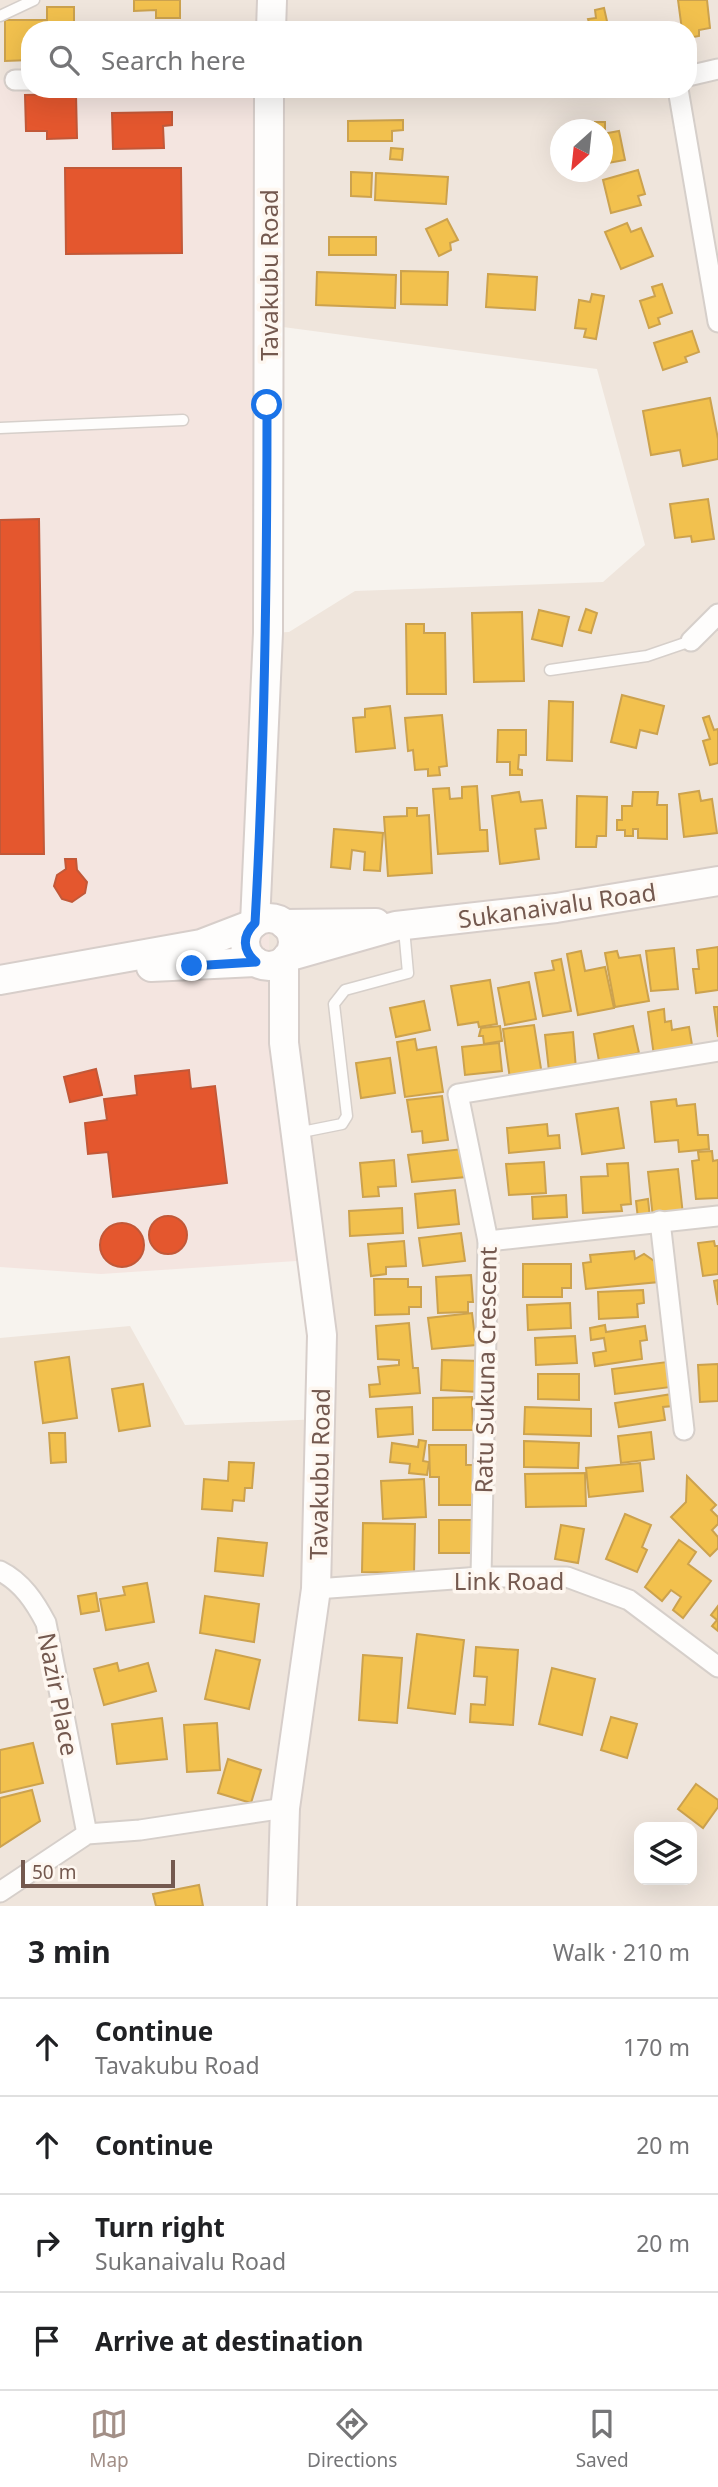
<!DOCTYPE html>
<meta charset="utf-8">
<style>
:root{--surface:#fff;--page:#f6f6f6;--text:#202124;--muted:#757577;--line:#e0e0e0;--accent:#a28f87}
body{margin:0;font-family:"Noto Sans",sans-serif;background:var(--page);color:var(--text)}
.controls{position:absolute;right:21px;bottom:21px;display:grid;overflow:hidden;border-radius:14px;box-shadow:0 7px 28px #0002}
.controls button{width:63px;height:63px;display:grid;place-items:center;padding:0;border:0;border-bottom:2px solid var(--line);background:var(--surface);color:var(--text);font:35px sans-serif}
.compass{position:absolute;left:550px;top:119px;width:63px;height:63px;border-radius:50%;background:var(--surface);box-shadow:0 7px 28px #0002;rotate:207deg}
.scale{position:absolute;left:21px;bottom:18px;width:154px;box-sizing:border-box;padding-left:7px;border:4px solid #74594f;border-top:0;font-size:19px;line-height:24px;white-space:nowrap;color:#74594f;-webkit-text-stroke:5px #fef7f0;paint-order:stroke}
.stop{position:absolute;width:21px;height:21px;margin:-16px;border:5px solid #1a73e8;border-radius:50%;background:#fff}
.stop.end{background:#1a73e8;border-color:#fff;box-shadow:0 2px 7px #0008}
.list{margin:0;padding:0;list-style:none}
h2{display:flex;justify-content:space-between;align-items:center;height:91px;margin:0;padding:0 28px;font-size:30px}
h2 small{font-size:23px;font-weight:400;color:var(--muted)}
.list li{display:grid;grid-template-columns:46px 1fr auto;gap:21px;align-items:center;box-sizing:border-box;height:98px;padding:0 28px;border-top:2px solid var(--line)}
.list b{display:block;font-size:26px;white-space:nowrap}
.list p{margin:0;font-size:23px;white-space:nowrap;color:var(--muted)}
.list em{font-size:23px;font-style:normal;color:var(--muted)}
.icon{flex:none;width:38px;height:38px;fill:none;stroke:currentColor;stroke-width:2;stroke-linecap:round;stroke-linejoin:round}
.map{position:relative;flex:none;width:718px;height:1906px;overflow:hidden}
.search{position:absolute;background:var(--surface);box-shadow:0 7px 28px #0002;left:21px;right:21px;top:21px;height:77px;display:flex;align-items:center;gap:18px;box-sizing:border-box;padding:0 24px;border-radius:28px;color:var(--muted);font-size:26px}
.sheet{height:483px;background:var(--surface)}
nav{display:flex;justify-content:space-around;align-items:center;box-sizing:border-box;height:98px;border-top:2px solid var(--line);background:var(--surface);font-size:19px;color:var(--muted)}
nav a{display:grid;justify-items:center;gap:4px}
nav .on{color:var(--accent)}
.map>svg:first-child{display:block}
.residential{fill:#efe5dc;fill-rule:evenodd}
.commercial{fill:#f4e5e0}
.homes{fill:#f2c14e;stroke:#cca24e;stroke-width:2}
.shops{fill:#e4572e;stroke:#c25838;stroke-width:2}
.lines{fill:none;stroke-linecap:round;stroke-linejoin:round}
.lane-casing{stroke:#d6cfca;stroke-width:13}
.street-casing{stroke:#d6cfca;stroke-width:23}
.secondary-casing{stroke:#d7ceca;stroke-width:32}
.lane{stroke:#fefdfc;stroke-width:10}
.street{stroke:#fefdfc;stroke-width:19}
.secondary{stroke:#fefdfc;stroke-width:28}
.route{stroke:#1a73e8;stroke-width:9}
.labels{text-anchor:middle;dominant-baseline:central;stroke-width:7;stroke-linejoin:round;paint-order:stroke}
.street-label{font-size:24px;fill:#74594f;stroke:#fef7f0}
</style>
<div class="map">
<svg width="718" height="1906" viewBox="0 0 718 1906">
<rect width="100%" height="100%" fill="#f7f3ee"/>
<path class="residential" d="M0 0H718V1906H0V1338L130 1326 185 1425 320 1419 284 1043 269 966 268 633 289 632 355 591 603 582 645 545 597 369 268 325 269 89H688V30H30V80H0ZM560 130H602V172H560ZM639 1827H692V1880H639Z"/>
<polygon class="commercial" points="30,79 30,89 269,89 269,966 284,1043 312,1260 101,1274 0,1267 0,80"/>
<g class="homes">
<polygon points="134,0 180,0 180,18 156,18 156,10 134,11"/>
<polygon points="678,0 707,0 710,28 699,30 699,36 688,38 688,30 682,30"/>
<polygon points="47,7 74,7 74,30 30,30 30,60 5,61 5,20 47,20"/>
<polygon points="604,8 609,30 587,30 591,29 588,19 596,18 595,10"/>
<polygon points="403,120 403,130 392,131 392,141 348,141 348,121"/>
<polygon points="595,122 605,122 605,132 595,130"/>
<polygon points="619,131 625,160 602,164 602,134"/>
<polygon points="391,148 403,149 402,160 390,159"/>
<polygon points="638,170 645,194 638,196 641,205 611,213 603,180"/>
<polygon points="351,172 372,173 371,197 351,196"/>
<polygon points="376,173 448,177 446,204 375,200"/>
<polygon points="447,219 458,240 450,243 451,250 439,256 426,229"/>
<polygon points="627,223 631,232 641,228 653,256 621,269 605,232"/>
<rect x="329" y="237" width="47" height="18"/>
<polygon points="401,271 448,272 447,305 401,304"/>
<polygon points="317,272 396,275 395,308 316,305"/>
<polygon points="488,274 537,277 535,310 486,307"/>
<polygon points="662,284 672,313 658,318 660,324 649,328 640,301 655,296 652,287"/>
<polygon points="592,294 604,296 596,339 584,337 586,329 575,328 579,300 590,302"/>
<polygon points="692,331 699,352 685,357 687,362 663,370 654,343"/>
<polygon points="710,398 718,439 718,459 683,466 680,450 651,455 643,411"/>
<polygon points="708,499 714,539 692,542 691,536 675,538 670,504"/>
<polygon points="586,609 597,613 591,633 579,630"/>
<polygon points="539,610 569,617 562,646 532,639"/>
<polygon points="522,612 524,681 474,682 472,613"/>
<polygon points="406,624 424,624 424,633 445,633 446,694 407,694"/>
<polygon points="622,695 664,706 657,734 640,730 636,748 611,742"/>
<polygon points="549,701 573,702 572,761 547,760"/>
<polygon points="390,706 395,748 356,752 353,718 365,717 365,709"/>
<polygon points="442,715 447,766 439,767 440,775 428,776 428,769 415,770 413,750 408,751 405,718"/>
<polygon points="709,716 714,730 718,729 718,763 710,765 703,741 710,739 703,718"/>
<polygon points="498,730 526,730 526,755 519,755 518,769 522,770 522,775 510,775 510,762 497,762"/>
<polygon points="477,786 480,830 487,830 488,851 438,854 433,789 449,788 450,799 462,798 462,787"/>
<polygon points="699,791 701,801 712,799 717,833 684,837 679,794"/>
<polygon points="519,792 521,802 542,800 546,828 535,829 539,859 500,864 492,796"/>
<polygon points="633,792 658,792 657,805 667,805 667,839 638,838 638,829 633,829 633,836 625,836 625,830 617,830 617,820 622,820 622,806 632,806"/>
<polygon points="577,796 607,797 606,836 597,836 596,847 576,847"/>
<polygon points="407,808 417,808 417,816 429,815 432,873 388,876 384,817 407,816"/>
<polygon points="334,829 383,833 380,871 364,870 365,852 352,850 350,869 331,867"/>
<polygon points="718,947 718,990 696,993 693,969 699,969 697,950"/>
<polygon points="674,948 678,989 651,991 646,951"/>
<polygon points="581,951 585,971 605,967 614,1008 578,1015 567,954"/>
<polygon points="617,951 619,958 640,955 649,1001 615,1007 605,953"/>
<polygon points="561,959 571,1011 543,1016 535,973 554,970 552,961"/>
<polygon points="490,980 497,1024 479,1027 478,1022 458,1025 451,986"/>
<polygon points="529,982 536,1019 505,1025 498,988"/>
<polygon points="424,1001 430,1030 396,1037 390,1008"/>
<polygon points="714,1007 718,1007 718,1037"/>
<polygon points="664,1009 665,1022 671,1021 672,1030 689,1027 693,1051 654,1056 648,1012"/>
<polygon points="534,1025 542,1075 510,1079 503,1029"/>
<polygon points="500,1026 502,1041 484,1044 483,1036 479,1036 481,1028"/>
<polygon points="633,1026 639,1053 599,1061 594,1034"/>
<polygon points="573,1032 576,1069 549,1071 545,1035"/>
<polygon points="415,1039 417,1050 436,1047 443,1092 405,1097 397,1042"/>
<polygon points="499,1043 502,1071 465,1075 462,1047"/>
<polygon points="390,1058 395,1093 361,1098 356,1063"/>
<polygon points="442,1096 448,1140 423,1143 422,1131 412,1132 407,1100"/>
<polygon points="676,1099 677,1106 695,1104 698,1135 708,1135 709,1149 679,1152 678,1140 655,1142 651,1102"/>
<polygon points="618,1108 624,1148 582,1154 576,1114"/>
<polygon points="547,1124 548,1136 559,1135 560,1148 509,1153 507,1128"/>
<polygon points="463,1149 466,1177 412,1182 408,1155"/>
<polygon points="712,1151 713,1161 718,1160 718,1198 696,1199 692,1161 699,1160 698,1152"/>
<polygon points="394,1160 396,1186 378,1187 379,1196 363,1197 360,1163"/>
<polygon points="544,1162 546,1193 509,1195 506,1164"/>
<polygon points="628,1163 631,1204 621,1205 622,1211 583,1213 581,1177 608,1176 607,1164"/>
<polygon points="678,1169 683,1215 653,1218 648,1172"/>
<polygon points="455,1190 459,1224 418,1228 415,1194"/>
<polygon points="566,1195 567,1217 533,1219 532,1197"/>
<polygon points="648,1199 650,1218 638,1219 636,1201"/>
<polygon points="402,1208 403,1233 350,1236 349,1211"/>
<polygon points="461,1233 465,1261 423,1266 419,1238"/>
<polygon points="404,1241 406,1266 386,1267 386,1274 371,1276 368,1244"/>
<polygon points="714,1241 715,1246 718,1246 718,1274 703,1276 698,1243"/>
<polygon points="634,1251 635,1259 644,1254 657,1263 659,1282 586,1289 583,1263 591,1262 590,1255"/>
<polygon points="523,1264 571,1264 571,1288 562,1288 562,1297 523,1297"/>
<polygon points="471,1275 473,1302 468,1302 468,1312 438,1313 436,1277"/>
<polygon points="374,1279 408,1279 408,1287 421,1287 421,1307 409,1307 409,1314 375,1315"/>
<polygon points="718,1280 718,1305 714,1281"/>
<polygon points="643,1290 644,1303 637,1304 638,1317 599,1319 598,1292"/>
<polygon points="570,1303 571,1328 528,1330 527,1305"/>
<polygon points="472,1313 476,1345 432,1349 428,1318"/>
<polygon points="409,1323 413,1368 418,1368 420,1393 370,1397 369,1385 380,1384 378,1367 399,1365 399,1360 378,1359 376,1326"/>
<polygon points="605,1325 606,1332 645,1326 647,1340 640,1341 642,1359 595,1366 593,1353 606,1351 604,1338 591,1340 590,1328"/>
<polygon points="575,1336 577,1363 536,1365 535,1338"/>
<polygon points="69,1357 77,1418 43,1423 35,1362"/>
<polygon points="442,1360 482,1361 480,1392 441,1390"/>
<polygon points="667,1362 671,1387 615,1394 612,1369"/>
<polygon points="718,1364 718,1401 700,1402 698,1365"/>
<polygon points="538,1374 579,1374 579,1400 538,1399"/>
<polygon points="143,1384 150,1426 119,1431 112,1389"/>
<polygon points="672,1394 673,1406 663,1407 665,1420 619,1427 615,1403"/>
<polygon points="472,1397 473,1430 433,1430 433,1398"/>
<polygon points="412,1407 413,1434 378,1437 376,1409"/>
<polygon points="525,1407 591,1409 591,1436 524,1434"/>
<polygon points="651,1432 654,1459 621,1463 618,1436"/>
<polygon points="49,1433 65,1433 66,1462 51,1463"/>
<polygon points="419,1440 426,1441 423,1461 429,1462 427,1475 409,1473 410,1464 390,1462 392,1443 418,1447"/>
<polygon points="524,1441 579,1443 578,1468 524,1467"/>
<polygon points="429,1445 466,1445 466,1465 480,1465 480,1505 439,1505 439,1477 430,1477"/>
<polygon points="229,1462 254,1463 252,1488 245,1488 244,1501 233,1500 232,1511 202,1509 204,1479 228,1481"/>
<polygon points="640,1463 643,1491 589,1497 586,1468"/>
<polygon points="585,1473 586,1506 526,1507 525,1474"/>
<polygon points="687,1476 716,1505 711,1510 718,1517 718,1524 712,1530 718,1537 718,1548 710,1556 671,1517 686,1502"/>
<polygon points="424,1479 426,1517 383,1519 381,1481"/>
<polygon points="625,1514 651,1525 642,1547 647,1550 637,1572 606,1559"/>
<rect x="439" y="1520" width="36" height="33"/>
<polygon points="363,1523 415,1524 414,1573 362,1572"/>
<polygon points="561,1525 584,1529 578,1563 555,1559"/>
<polygon points="218,1538 267,1543 263,1576 215,1571"/>
<polygon points="679,1540 696,1552 688,1564 711,1581 683,1618 673,1610 681,1597 671,1590 662,1601 645,1587"/>
<polygon points="147,1583 154,1622 106,1630 100,1599 125,1595 123,1587"/>
<polygon points="96,1593 99,1611 81,1614 78,1596"/>
<polygon points="205,1596 259,1604 254,1642 200,1633"/>
<polygon points="718,1606 718,1631 712,1626 717,1620 711,1615"/>
<polygon points="417,1634 464,1640 455,1714 408,1708"/>
<polygon points="476,1647 518,1650 513,1725 470,1722 471,1704 485,1705 487,1677 474,1676"/>
<polygon points="216,1650 260,1660 249,1709 205,1699"/>
<polygon points="363,1655 402,1658 397,1723 359,1720"/>
<polygon points="117,1663 119,1671 148,1663 156,1691 104,1705 94,1669"/>
<polygon points="552,1668 595,1679 582,1735 539,1724"/>
<polygon points="611,1717 637,1724 627,1758 601,1750"/>
<polygon points="162,1718 167,1759 117,1764 112,1724"/>
<polygon points="217,1723 220,1770 187,1772 184,1725"/>
<polygon points="33,1743 43,1783 0,1793 0,1750"/>
<polygon points="228,1759 261,1770 251,1803 218,1793"/>
<polygon points="696,1784 718,1800 718,1807 703,1828 678,1809"/>
<polygon points="32,1790 40,1821 0,1847 0,1798"/>
<polygon points="199,1885 203,1906 156,1906 153,1894"/>
</g>
<g class="shops">
<polygon points="76,94 77,138 47,139 47,131 26,131 25,95"/>
<polygon points="172,112 172,125 163,126 164,148 113,149 112,113"/>
<polygon points="65,168 181,168 182,253 66,254"/>
<polygon points="39,519 44,854 0,854 0,520"/>
<polygon points="65,859 76,859 77,870 87,882 85,893 72,902 62,899 54,886 57,875 66,869"/>
<polygon points="96,1069 102,1095 70,1102 64,1077"/>
<polygon points="189,1070 191,1089 215,1086 227,1183 113,1197 108,1152 88,1154 85,1123 107,1120 104,1099 137,1095 135,1076"/>
<circle cx="168" cy="1235" r="19"/>
<circle cx="122" cy="1245" r="22"/>
</g>
<g class="lines">
<defs>
<g id="lane">
<polyline points="0,16 34,0"/>
<polyline points="0,428 183,420"/>
<polyline points="550,670 647,656 691,641"/>
<polyline points="297,1133 342,1124 347,1116 334,1004 345,990 408,973 404,929"/>
</g>
<g id="street">
<polyline points="688,76 718,69"/>
<polyline points="15,80 30,80"/>
<polyline points="678,89 718,322"/>
<polyline points="691,641 718,614"/>
<polyline points="660,1221 684,1430"/>
<polyline points="488,1241 718,1216"/>
<path d="M0 1571C22 1582 35 1602 46 1623L87 1834"/>
<polyline points="481,1577 488,1241 458,1094 718,1051"/>
<polyline points="316,1589 481,1577 567,1577 629,1600 718,1667"/>
<polyline points="0,1892 87,1834 140,1830 285,1808"/>
</g>
<g id="secondary">
<polyline points="271,30 272,0"/>
<circle cx="269" cy="942" r="24"/>
<polyline points="255,923 268,633 269,89"/>
<polyline points="284,924 376,923"/>
<polyline points="287,957 396,926 556,908 718,881"/>
<polyline points="151,967 256,962"/>
<polyline points="0,980 201,944 253,924"/>
<polyline points="282,1906 285,1808 316,1589 322,1335 284,1043 284,961"/>
</g>
</defs>
<use href="#lane" class="lane-casing"/>
<use href="#street" class="street-casing"/>
<use href="#secondary" class="secondary-casing"/>
<use href="#lane" class="lane"/>
<use href="#street" class="street"/>
<use href="#secondary" class="secondary"/>
</g>
<g class="lines">
<path class="route" d="M192 966 256 962C242 950 242 936 255 923 265 750 267 578 267 405"/>
</g>
<g class="labels">
<g class="street-label">
<text transform="translate(268 275) rotate(-90)">Tavakubu Road</text>
<text transform="translate(557 905) rotate(-8)">Sukanaivalu Road</text>
<text transform="translate(485 1370) rotate(-89)">Ratu Sukuna Crescent</text>
<text transform="translate(319 1474) rotate(-89)">Tavakubu Road</text>
<text x="509" y="1580">Link Road</text>
<text transform="translate(59 1694) rotate(79)">Nazir Place</text>
</g>
</g>
</svg>
<div class="controls">
<button><svg class="icon" aria-label="layers" viewBox="0 0 24 24"><path d="M12 4l9 5-9 5-9-5zM3 14l9 5 9-5"/></svg></button>
</div>
<svg class="compass" viewBox="-18 -18 36 36"><path d="M0-13l5 13h-10z" fill="#e53935"/><path d="M0 13l5-13h-10z" fill="#757577"/></svg>
<div class="scale">50 m</div>
<div class="stop" style="left:267px;top:405px"></div>
<div class="stop end" style="left:192px;top:966px"></div>
<div class="search"><svg class="icon" aria-label="search" viewBox="0 0 24 24"><circle cx="10" cy="10" r="6"/><path d="M15 15l6 6"/></svg>Search here</div>
</div>
<section class="sheet">
<h2>3 min<small>Walk · 210 m</small></h2>
<ul class="list">
<li><svg class="icon" aria-label="ahead" viewBox="0 0 24 24"><path d="M12 20V5M6 11l6-6 6 6"/></svg><div><b>Continue</b><p>Tavakubu Road</p></div><em>170 m</em></li>
<li><svg class="icon" aria-label="ahead" viewBox="0 0 24 24"><path d="M12 20V5M6 11l6-6 6 6"/></svg><div><b>Continue</b></div><em>20 m</em></li>
<li><svg class="icon" aria-label="right" viewBox="0 0 24 24"><path d="M7 20v-9h11M14 6l5 5-5 5"/></svg><div><b>Turn right</b><p>Sukanaivalu Road</p></div><em>20 m</em></li>
<li><svg class="icon" aria-label="arrive" viewBox="0 0 24 24"><path d="M6 21V4h12l-3 4 3 4H6"/></svg><div><b>Arrive at destination</b></div></li>
</ul>
</section>
<nav>
<a class="on"><svg class="icon" aria-label="map" viewBox="0 0 24 24"><path d="M3 6l6-2 6 2 6-2v14l-6 2-6-2-6 2zM9 4v14M15 6v14"/></svg>Map</a>
<a><svg class="icon" aria-label="directions" viewBox="0 0 24 24"><path d="M12 3l9 9-9 9-9-9zM9 14v-3h6M13 9l2 2-2 2"/></svg>Directions</a>
<a><svg class="icon" aria-label="saved" viewBox="0 0 24 24"><path d="M7 4h10v16l-5-4-5 4z"/></svg>Saved</a>
</nav>
